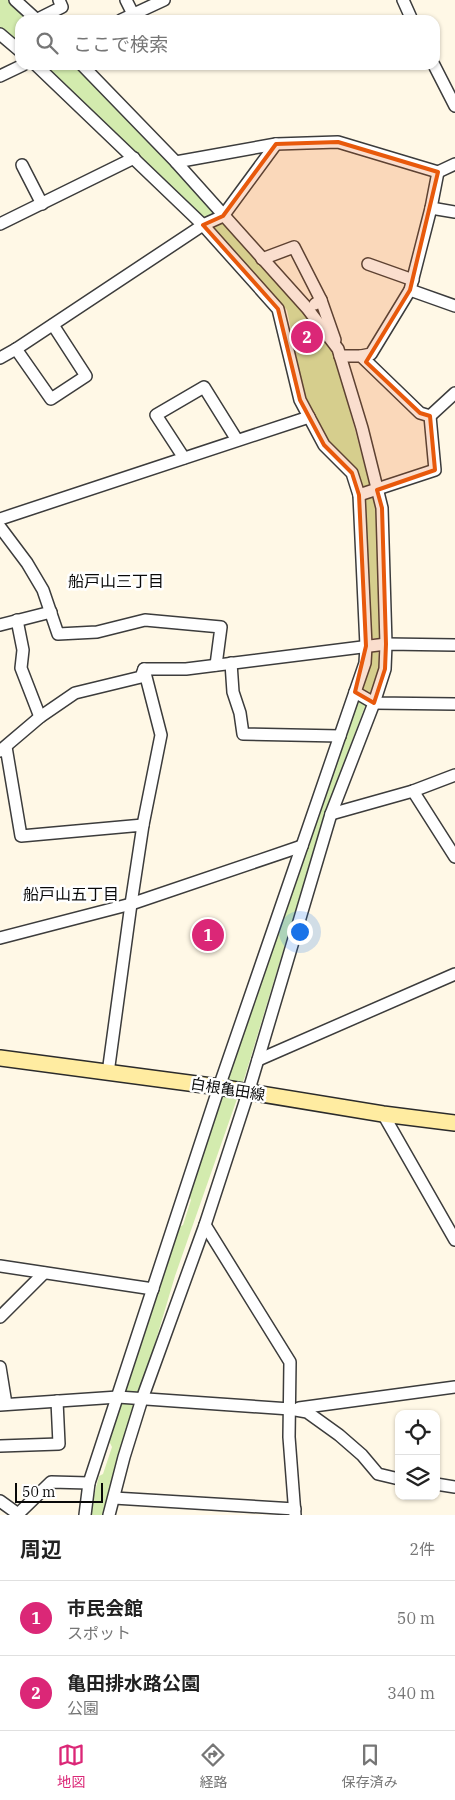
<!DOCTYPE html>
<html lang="ja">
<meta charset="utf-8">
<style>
:root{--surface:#fff;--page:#f6f6f6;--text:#222;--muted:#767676;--line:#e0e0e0;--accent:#db2777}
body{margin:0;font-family:"IBM Plex Serif","Noto Sans JP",serif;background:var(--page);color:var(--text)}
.controls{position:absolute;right:15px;bottom:15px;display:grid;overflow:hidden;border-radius:10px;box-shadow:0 1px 4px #0004}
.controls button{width:45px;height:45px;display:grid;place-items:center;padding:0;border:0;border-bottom:1px solid var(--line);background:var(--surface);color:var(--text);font:25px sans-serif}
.scale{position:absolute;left:15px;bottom:12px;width:88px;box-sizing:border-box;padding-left:5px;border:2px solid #090909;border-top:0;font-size:14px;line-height:18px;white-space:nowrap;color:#090909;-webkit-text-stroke:4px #fff;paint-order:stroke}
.you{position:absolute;left:299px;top:931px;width:18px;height:18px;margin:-12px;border:4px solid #fff;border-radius:50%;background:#1a73e8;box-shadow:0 0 0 8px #1a73e833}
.badge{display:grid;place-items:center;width:32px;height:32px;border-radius:50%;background:var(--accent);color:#fff;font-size:16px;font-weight:700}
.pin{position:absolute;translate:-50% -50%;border:2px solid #fff;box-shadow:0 1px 5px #0006}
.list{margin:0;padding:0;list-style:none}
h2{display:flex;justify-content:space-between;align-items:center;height:65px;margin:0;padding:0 20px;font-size:21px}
h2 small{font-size:16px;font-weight:400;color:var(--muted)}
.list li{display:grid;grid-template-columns:32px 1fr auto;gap:15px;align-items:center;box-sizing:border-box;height:75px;padding:0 20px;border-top:1px solid var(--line)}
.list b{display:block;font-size:19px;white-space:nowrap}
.list p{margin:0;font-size:16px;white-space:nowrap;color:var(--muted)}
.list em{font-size:16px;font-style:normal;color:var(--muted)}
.icon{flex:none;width:28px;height:28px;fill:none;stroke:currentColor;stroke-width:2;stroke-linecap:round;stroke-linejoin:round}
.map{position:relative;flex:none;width:455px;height:1515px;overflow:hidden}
.search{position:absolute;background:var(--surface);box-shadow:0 1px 4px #0004;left:15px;right:15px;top:15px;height:55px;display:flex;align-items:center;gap:12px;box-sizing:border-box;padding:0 18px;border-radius:15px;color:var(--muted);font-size:19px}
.sheet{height:215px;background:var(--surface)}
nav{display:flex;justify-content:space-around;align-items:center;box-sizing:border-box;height:70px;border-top:1px solid var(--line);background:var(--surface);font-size:14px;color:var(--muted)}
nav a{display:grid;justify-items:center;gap:2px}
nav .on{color:var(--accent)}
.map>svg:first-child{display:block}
.green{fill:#d3ebae}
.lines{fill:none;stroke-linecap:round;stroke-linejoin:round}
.minor-casing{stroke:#3c3c3c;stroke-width:14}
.secondary-casing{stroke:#2b2b2b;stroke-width:18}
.minor{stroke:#fff;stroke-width:11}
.secondary{stroke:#ffeca1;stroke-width:15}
.marked{fill:#e8590c;fill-opacity:0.2;stroke:#e8590c;stroke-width:4;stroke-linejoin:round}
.labels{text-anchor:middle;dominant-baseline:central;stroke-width:5;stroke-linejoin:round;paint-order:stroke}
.street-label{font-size:15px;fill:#090909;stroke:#fff}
.neighbourhood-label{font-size:16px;fill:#090909;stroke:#fff}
</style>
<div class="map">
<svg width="455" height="1515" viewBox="0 0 455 1515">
<rect width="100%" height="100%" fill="#fff8e6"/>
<g class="green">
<polygon points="0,0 8,0 28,20 20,20 20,50 0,32"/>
<polygon points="36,65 74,65 174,163 306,314 336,359 376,509 380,638 372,638 365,494 325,441 305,398 287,310 189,205"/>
<polygon points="378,645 379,669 326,810 245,1076 175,1276 104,1515 89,1515 99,1476 103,1474 112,1447 109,1441 177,1228 183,1225 191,1200 188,1194 372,651"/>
</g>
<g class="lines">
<defs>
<g id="minor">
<polyline points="15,0 37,20"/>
<polyline points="126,0 133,14"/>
<polyline points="403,0 412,20"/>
<polyline points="36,20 62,7 59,0"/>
<polyline points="121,20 164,0"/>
<polyline points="0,34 20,51"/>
<polyline points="36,65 203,225 278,309 300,400 324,445 352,473 359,495 366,646 365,663 219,1087 89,1483 85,1515"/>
<polyline points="82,65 176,162 307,308 338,349 362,428 382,508 386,644 385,669 374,703 331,814 248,1093 205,1225 142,1399 124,1457 109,1515"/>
<polyline points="434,65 455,106"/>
<polyline points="0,76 23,65"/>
<polyline points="176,162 276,144 338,142 438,172 455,164"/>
<polyline points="22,165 42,204"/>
<polyline points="438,172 431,208 455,212"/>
<polyline points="0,224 134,158"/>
<polyline points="262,259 294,247 321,300"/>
<polyline points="368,264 413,280"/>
<polyline points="410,290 455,306"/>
<polyline points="315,304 321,300 335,340"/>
<polyline points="16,349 51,399 86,376 53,325"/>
<polyline points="340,356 361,356 420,413 430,416 435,470 359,495"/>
<polyline points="361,356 371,354 410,290 431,208"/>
<polyline points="0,358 16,349 203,225 223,216 276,144"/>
<polyline points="430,416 455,393"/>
<polyline points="184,458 156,415 204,387 237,440"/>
<polyline points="0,519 309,417"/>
<polyline points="0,527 27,563 43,590 58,634 97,632 145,620 221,627 216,665"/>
<polyline points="17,620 23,650 21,668 40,717"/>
<polyline points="0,625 51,612"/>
<polyline points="231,663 233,692 240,713 243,734 340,736"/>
<polyline points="355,692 374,703 455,704"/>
<polyline points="6,747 21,836 143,825 131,904 108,1073"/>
<polyline points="0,751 40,717 75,693 141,677 144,669 186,669 386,644 455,645"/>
<polyline points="413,791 455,857"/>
<polyline points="331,814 413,791 455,775"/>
<polyline points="143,825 161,735 144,669"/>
<polyline points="0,938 131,904 302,846"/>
<polyline points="258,1060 455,974"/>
<polyline points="383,1114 455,1240"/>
<polyline points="205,1225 290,1362 289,1437 295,1515"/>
<polyline points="0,1266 153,1289"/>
<polyline points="0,1317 44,1273"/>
<polyline points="0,1367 6,1404"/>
<polyline points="0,1405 118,1397 290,1409 307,1412 339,1435 362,1455 378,1474 399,1479"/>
<polyline points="299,1408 455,1387"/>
<polyline points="0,1446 59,1444 57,1401"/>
<polyline points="436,1484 455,1487"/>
<polyline points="114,1498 295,1509"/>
<polyline points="0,1501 18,1514"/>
<polyline points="17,1515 51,1482 89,1483"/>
</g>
<polyline id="secondary" points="0,1058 219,1087 383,1114 455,1123"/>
</defs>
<use href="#minor" class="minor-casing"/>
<use href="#secondary" class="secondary-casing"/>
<use href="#minor" class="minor"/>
<use href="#secondary" class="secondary"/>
</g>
<path class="marked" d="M338 142 438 172 410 290 366 362 420 413 430 416 435 470 377 490 382 508 386 644 385 669 374 703 355 692 366 646 359 495 352 473 324 445 300 400 278 309 203 225 223 216 276 144Z"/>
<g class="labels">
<g class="street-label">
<text transform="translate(228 1089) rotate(9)">白根亀田線</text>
</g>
<g class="neighbourhood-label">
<text x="116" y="581">船戸山三丁目</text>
<text x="71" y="894">船戸山五丁目</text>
</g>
</g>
</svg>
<div class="controls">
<button><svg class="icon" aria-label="locate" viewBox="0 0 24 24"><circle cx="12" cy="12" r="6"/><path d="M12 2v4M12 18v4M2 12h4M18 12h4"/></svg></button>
<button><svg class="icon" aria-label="layers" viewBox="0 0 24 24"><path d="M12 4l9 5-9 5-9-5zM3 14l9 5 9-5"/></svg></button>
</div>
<div class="scale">50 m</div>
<div class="you"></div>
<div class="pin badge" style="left:208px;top:935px">1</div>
<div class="pin badge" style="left:307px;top:337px">2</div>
<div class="search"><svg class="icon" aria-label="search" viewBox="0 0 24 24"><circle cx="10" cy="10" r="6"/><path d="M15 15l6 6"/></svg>ここで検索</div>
</div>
<section class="sheet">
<h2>周辺<small>2件</small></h2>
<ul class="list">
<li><span class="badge">1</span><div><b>市民会館</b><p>スポット</p></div><em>50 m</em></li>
<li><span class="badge">2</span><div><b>亀田排水路公園</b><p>公園</p></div><em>340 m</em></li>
</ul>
</section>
<nav>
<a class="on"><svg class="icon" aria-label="map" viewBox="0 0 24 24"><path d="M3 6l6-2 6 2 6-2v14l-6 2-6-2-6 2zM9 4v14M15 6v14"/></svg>地図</a>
<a><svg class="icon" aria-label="directions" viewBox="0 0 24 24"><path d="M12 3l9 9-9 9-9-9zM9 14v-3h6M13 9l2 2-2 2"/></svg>経路</a>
<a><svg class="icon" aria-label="saved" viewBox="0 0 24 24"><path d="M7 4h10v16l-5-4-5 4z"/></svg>保存済み</a>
</nav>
